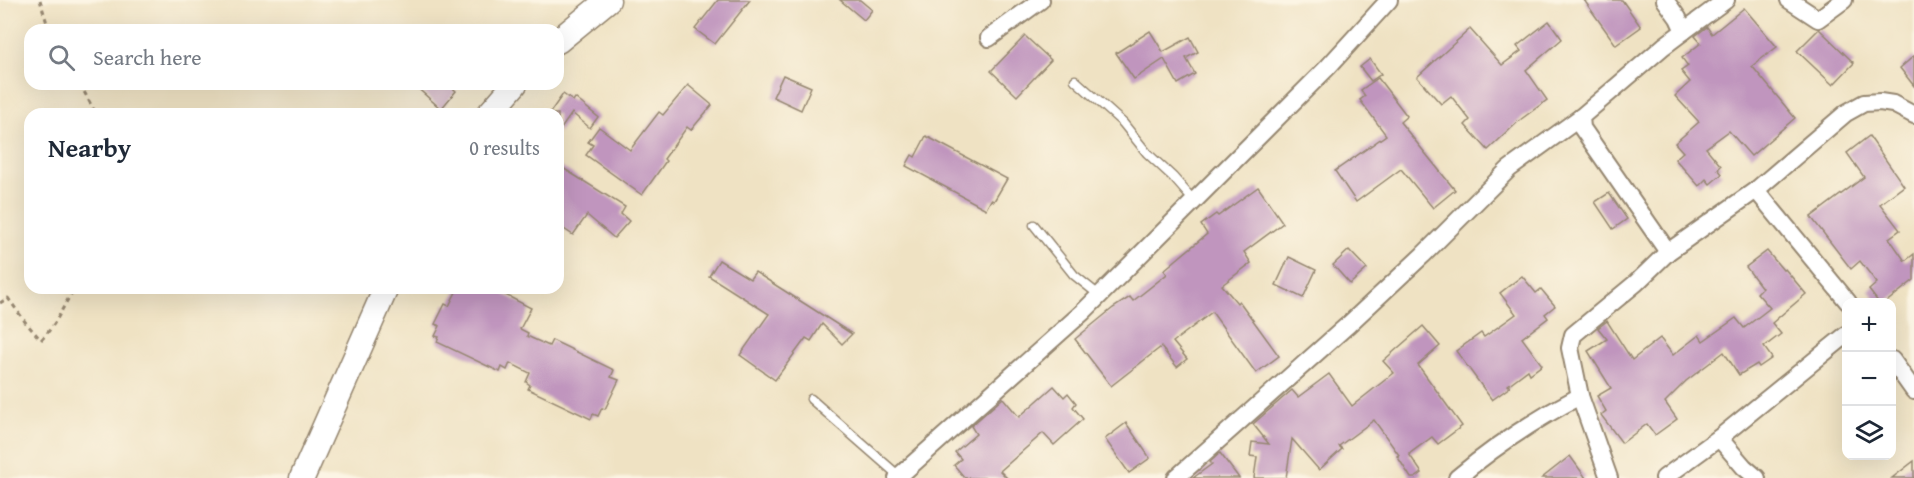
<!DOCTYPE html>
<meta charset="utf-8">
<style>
:root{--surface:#fff;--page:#f6f6f7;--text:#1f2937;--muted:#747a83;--line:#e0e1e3}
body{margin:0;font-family:"Gentium Book Plus",serif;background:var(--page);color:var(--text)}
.controls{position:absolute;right:18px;bottom:18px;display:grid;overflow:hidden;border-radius:12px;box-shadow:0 6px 24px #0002}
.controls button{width:54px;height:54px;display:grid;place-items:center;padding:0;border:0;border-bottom:2px solid var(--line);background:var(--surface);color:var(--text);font:30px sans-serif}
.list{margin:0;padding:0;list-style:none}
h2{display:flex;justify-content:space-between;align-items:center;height:78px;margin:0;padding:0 24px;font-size:26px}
h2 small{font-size:20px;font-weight:400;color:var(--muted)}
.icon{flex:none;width:33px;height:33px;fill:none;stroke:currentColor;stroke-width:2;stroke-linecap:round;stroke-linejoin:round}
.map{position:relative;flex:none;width:1914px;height:478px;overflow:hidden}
.search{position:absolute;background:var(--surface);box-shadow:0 6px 24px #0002;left:24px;top:24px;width:540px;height:66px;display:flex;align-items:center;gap:15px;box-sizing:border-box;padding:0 21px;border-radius:18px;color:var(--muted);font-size:22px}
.panel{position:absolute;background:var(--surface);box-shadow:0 6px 24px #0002;left:24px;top:108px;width:540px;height:186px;border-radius:18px}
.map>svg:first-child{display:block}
.building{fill:#c095be}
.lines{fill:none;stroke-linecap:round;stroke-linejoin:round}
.lane-casing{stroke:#958670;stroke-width:11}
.street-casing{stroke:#958670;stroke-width:20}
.secondary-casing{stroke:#958670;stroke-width:27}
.path{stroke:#958670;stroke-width:3;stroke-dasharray:4.5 4.5;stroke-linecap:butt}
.lane{stroke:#fff;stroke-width:8}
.street{stroke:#fff;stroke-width:16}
.secondary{stroke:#fff;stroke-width:24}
</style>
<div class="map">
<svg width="1914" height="478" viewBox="0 0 1914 478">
<rect width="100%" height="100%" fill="#fcf5e5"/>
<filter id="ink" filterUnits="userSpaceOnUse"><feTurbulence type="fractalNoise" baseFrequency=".0167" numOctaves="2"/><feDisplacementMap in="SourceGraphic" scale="12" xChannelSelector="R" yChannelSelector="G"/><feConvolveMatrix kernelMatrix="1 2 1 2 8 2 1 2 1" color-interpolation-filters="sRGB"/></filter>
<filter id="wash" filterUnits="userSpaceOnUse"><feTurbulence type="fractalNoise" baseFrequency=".008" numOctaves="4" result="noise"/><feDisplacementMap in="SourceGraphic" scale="24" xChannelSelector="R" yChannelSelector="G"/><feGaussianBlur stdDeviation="1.35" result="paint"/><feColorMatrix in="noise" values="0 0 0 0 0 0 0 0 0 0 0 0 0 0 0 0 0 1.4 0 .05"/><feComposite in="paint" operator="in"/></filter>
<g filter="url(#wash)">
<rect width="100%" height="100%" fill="#efe2c3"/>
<g id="blocks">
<g class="building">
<polygon points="718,0 750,0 715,44 695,29"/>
<polygon points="840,0 860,0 872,10 864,20"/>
<polygon points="1584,0 1622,0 1641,27 1616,45"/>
<polygon points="1744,8 1777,47 1752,66 1795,118 1751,156 1729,131 1706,148 1721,166 1718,169 1722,174 1710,184 1706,179 1699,186 1675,159 1683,152 1675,143 1699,122 1675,96 1690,82 1681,71 1688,66 1682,58 1701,43 1695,36 1707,27 1712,34"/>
<polygon points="1549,21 1562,39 1526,70 1547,100 1520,120 1488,150 1465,125 1470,120 1451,96 1441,104 1417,77 1470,29 1502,65 1521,51 1517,46"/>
<polygon points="1819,29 1854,63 1833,85 1797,51"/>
<polygon points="1150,31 1163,52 1190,37 1198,52 1186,58 1195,74 1178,84 1164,59 1134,79 1116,53"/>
<polygon points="1025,36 1051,60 1017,96 991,71"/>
<polygon points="1914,56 1914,86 1900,68"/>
<polygon points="1370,59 1381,74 1371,81 1360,67"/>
<polygon points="783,75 811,87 801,110 773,97"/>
<polygon points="1378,78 1407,116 1400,122 1455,190 1433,208 1401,169 1356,202 1335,171 1386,135 1360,100 1365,96 1361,90"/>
<polygon points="413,84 448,84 456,91 441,109"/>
<polygon points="688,85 712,105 691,130 687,127 664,159 666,161 642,195 586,155 593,145 588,142 599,127 630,150 659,112 663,115"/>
<polygon points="563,94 573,101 575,98 598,117 590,128 572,113 558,133 558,114 549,114"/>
<polygon points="926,136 1007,179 994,201 991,200 986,209 906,166 912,155 915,157"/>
<polygon points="1869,136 1904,186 1880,204 1900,230 1889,238 1905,261 1914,254 1914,280 1885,303 1879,303 1869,290 1877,283 1860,261 1851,269 1811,217 1864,177 1847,153"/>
<polygon points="558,165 625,207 621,214 629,221 614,238 587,215 573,235 558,225"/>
<polygon points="1258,187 1283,223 1244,252 1251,263 1222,285 1237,303 1239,301 1279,356 1256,373 1212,312 1173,342 1187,359 1177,367 1161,347 1111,386 1075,339 1113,308 1130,297 1133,301 1167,274 1164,270 1207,234 1201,225 1216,214 1218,216"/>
<polygon points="1609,193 1627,219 1613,229 1595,202"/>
<polygon points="1349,250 1367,269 1350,284 1333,265"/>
<polygon points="1767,251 1783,270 1785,269 1806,294 1772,323 1781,334 1764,347 1772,358 1759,367 1757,364 1739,375 1724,352 1686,381 1665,402 1677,419 1655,435 1647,424 1622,443 1601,415 1606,411 1597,396 1611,388 1588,351 1607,339 1598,328 1607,321 1632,360 1660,338 1673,355 1699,335 1703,341 1736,318 1744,328 1770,308 1757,293 1762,288 1746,267"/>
<polygon points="1289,257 1316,270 1303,298 1276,285"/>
<polygon points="719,260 750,279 755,272 852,334 842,344 822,324 811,341 806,338 775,380 740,355 769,314 709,276"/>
<polygon points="1522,276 1536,293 1541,289 1555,306 1545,314 1548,318 1522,338 1542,365 1530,374 1528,370 1508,385 1510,387 1492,400 1456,351 1481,333 1484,337 1516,314 1500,293"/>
<polygon points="458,288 492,288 531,308 520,329 528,333 527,336 549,346 552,340 614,370 611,377 619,380 605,409 602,408 598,416 593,414 591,419 528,389 530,385 526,382 530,373 510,363 507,370 502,367 500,372 437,342 439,337 435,336 440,326 435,324 445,304 449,306"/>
<polygon points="1423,326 1440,346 1418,365 1462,426 1438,444 1432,437 1409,454 1422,473 1415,478 1411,478 1397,456 1399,455 1374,420 1339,446 1342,449 1319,470 1292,439 1286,478 1254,478 1257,457 1250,456 1252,442 1269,444 1253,424 1292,390 1298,397 1329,374 1352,406 1394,373 1383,361"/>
<polygon points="1054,386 1064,397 1068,393 1076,403 1073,407 1083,419 1054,445 1043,433 1000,471 1007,478 965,478 954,465 961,459 955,452 976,434 971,426 1003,398 1019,417"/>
<polygon points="1126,423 1150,458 1129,473 1105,439"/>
<polygon points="1220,453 1239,478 1193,478 1212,464 1210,462"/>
<polygon points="1570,456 1586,478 1542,478"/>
<polygon points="1914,461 1914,478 1892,478"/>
</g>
</g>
</g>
<g filter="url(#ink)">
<use href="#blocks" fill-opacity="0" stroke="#958670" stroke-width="1.5"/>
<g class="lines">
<defs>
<g id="lane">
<polyline points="1075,80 1123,123 1147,153 1173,177 1194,201"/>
<polyline points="1034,225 1074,275 1099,295"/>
<polyline points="811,399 899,476"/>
</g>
<g id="street">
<polyline points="1665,0 1678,18 1684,31 1664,46 1581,117 1582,128 1668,252"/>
<polyline points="1789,0 1818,19 1844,0"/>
<polyline points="1684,31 1726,0"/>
<polyline points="989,38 1041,0"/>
<polyline points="1756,190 1848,302"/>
<polyline points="1892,360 1914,391"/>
<polyline points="1719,438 1744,467 1757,478"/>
<polyline points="897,478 1083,312 1328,67 1389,0"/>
<polyline points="1176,478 1349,324 1423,255 1509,169 1581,117"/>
<path d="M1457 478C1495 446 1536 419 1580 396"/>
<polyline points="1609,478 1580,396 1570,348 1573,335 1636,283 1668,252 1756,190 1846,113 1864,103 1880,102 1893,104 1914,115"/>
<polyline points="1664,478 1719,438 1846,335"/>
</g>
<g id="secondary">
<polyline points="558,41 608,0"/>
<polyline points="489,114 515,84"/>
<polyline points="302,478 386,288"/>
</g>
</defs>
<use href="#lane" class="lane-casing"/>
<use href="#street" class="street-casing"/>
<use href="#secondary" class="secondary-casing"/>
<g class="path">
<polyline points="40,0 49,30"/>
<polyline points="80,84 96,114"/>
<path d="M0 303 8 298 26 323 41 340C57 324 62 307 75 288"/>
</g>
<use href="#lane" class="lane"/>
<use href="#street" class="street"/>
<use href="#secondary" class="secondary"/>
</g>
</g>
</svg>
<div class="controls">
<button>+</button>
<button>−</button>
<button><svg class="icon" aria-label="layers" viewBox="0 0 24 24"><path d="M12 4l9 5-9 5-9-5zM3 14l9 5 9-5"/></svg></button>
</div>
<div class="search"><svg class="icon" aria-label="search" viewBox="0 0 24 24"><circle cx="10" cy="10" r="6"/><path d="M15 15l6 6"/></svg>Search here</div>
<section class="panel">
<h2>Nearby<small>0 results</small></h2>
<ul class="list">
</ul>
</section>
</div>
